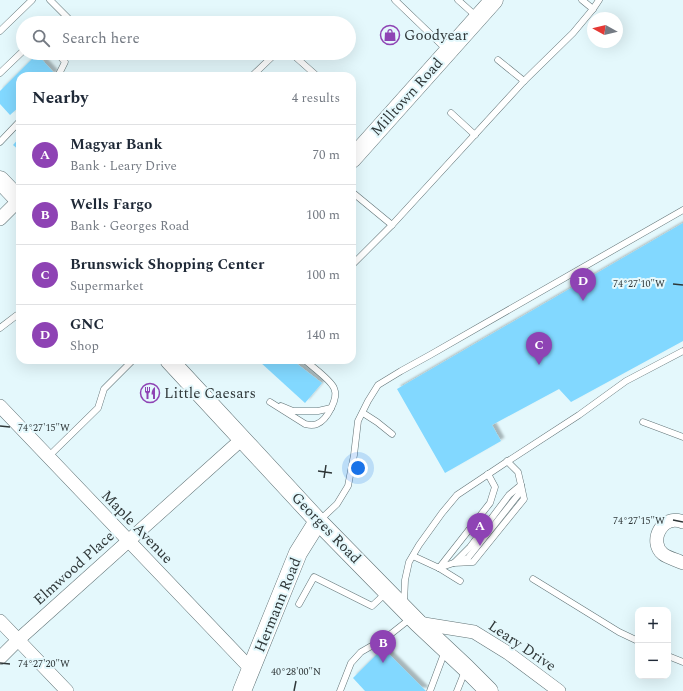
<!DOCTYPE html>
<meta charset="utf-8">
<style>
:root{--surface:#fff;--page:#f6f6f7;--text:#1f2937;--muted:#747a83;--line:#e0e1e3;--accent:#8e43b4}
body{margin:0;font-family:Spectral,serif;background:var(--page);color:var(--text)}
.controls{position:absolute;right:12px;bottom:12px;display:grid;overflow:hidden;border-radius:8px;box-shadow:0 4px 16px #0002}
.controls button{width:36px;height:36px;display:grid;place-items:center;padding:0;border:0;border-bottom:1px solid var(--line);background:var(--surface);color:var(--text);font:20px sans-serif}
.compass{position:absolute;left:587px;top:12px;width:36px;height:36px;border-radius:50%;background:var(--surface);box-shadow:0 4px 16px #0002;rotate:278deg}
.you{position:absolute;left:358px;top:468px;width:14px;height:14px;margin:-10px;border:3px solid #fff;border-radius:50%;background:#1a73e8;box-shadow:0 0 0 6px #1a73e833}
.badge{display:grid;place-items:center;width:26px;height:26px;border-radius:50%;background:var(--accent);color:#fff;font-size:13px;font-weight:700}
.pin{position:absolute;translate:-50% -33px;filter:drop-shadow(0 1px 2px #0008)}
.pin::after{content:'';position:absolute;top:21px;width:14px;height:12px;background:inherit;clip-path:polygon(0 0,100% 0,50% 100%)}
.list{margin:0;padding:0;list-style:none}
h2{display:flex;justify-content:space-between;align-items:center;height:52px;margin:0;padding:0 16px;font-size:17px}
h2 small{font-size:13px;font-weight:400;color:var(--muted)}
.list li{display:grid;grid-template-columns:26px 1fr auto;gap:12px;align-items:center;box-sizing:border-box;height:60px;padding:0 16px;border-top:1px solid var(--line)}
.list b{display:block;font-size:15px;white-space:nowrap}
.list p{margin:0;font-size:13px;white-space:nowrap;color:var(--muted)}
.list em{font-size:13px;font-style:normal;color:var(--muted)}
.icon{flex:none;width:22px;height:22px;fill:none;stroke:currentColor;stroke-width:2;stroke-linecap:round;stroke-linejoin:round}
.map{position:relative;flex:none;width:683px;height:691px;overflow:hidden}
.search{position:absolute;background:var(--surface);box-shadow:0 4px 16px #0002;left:16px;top:16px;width:340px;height:44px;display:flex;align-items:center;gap:10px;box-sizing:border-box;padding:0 14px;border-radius:22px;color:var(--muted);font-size:15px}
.panel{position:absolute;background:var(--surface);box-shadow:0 4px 16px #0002;left:16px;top:72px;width:340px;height:292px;border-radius:12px}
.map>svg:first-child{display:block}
.building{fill:#82d8ff;filter:url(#shadow)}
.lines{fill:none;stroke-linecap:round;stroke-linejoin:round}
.lane-casing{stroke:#617376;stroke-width:7}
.street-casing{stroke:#617376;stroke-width:14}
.secondary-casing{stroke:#617376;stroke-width:19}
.lane{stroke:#fff;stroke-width:6}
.street{stroke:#fff;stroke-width:13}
.secondary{stroke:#fff;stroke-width:18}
.ticks{fill:none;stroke:#2f3738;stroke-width:1.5}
.labels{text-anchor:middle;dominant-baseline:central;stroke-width:4;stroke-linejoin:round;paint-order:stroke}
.poi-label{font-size:15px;fill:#2f3738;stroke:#e4f8fc;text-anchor:start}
.street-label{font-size:15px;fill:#2f3738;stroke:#e4f8fc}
.ticks-label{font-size:10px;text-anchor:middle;fill:#2f3738;stroke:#e4f8fc;stroke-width:4;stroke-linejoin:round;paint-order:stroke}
</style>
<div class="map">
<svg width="683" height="691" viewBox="0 0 683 691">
<defs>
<filter id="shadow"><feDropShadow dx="3.5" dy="-3.5" stdDeviation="1" flood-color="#0004"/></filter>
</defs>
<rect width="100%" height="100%" fill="#e4f8fc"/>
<g class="building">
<polygon points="37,54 55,74 52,76 20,76 20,106 10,115 0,104 0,91"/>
<polygon points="20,137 20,151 13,145"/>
<polygon points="683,223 683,341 571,402 559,389 492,425 501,441 445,473 397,389"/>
<polygon points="262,360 292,360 322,383 305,403 260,362"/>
<polygon points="383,648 426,691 365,691 353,678"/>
</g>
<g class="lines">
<defs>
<g id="lane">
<polyline points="50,0 73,23"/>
<polyline points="395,0 447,50"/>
<polyline points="458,0 477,17"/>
<polyline points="582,0 593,9"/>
<polyline points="0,31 32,0"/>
<polyline points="57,53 65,62 58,76"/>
<polyline points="291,53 317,76"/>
<polyline points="498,60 524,81"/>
<polyline points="0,73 23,51"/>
<polyline points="252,76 276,53"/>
<polyline points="451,113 475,135"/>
<polyline points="0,142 20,121"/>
<polyline points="352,192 392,225"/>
<polyline points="352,265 392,225 524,81 573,33 593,9 599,0"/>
<polyline points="0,328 17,315 20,316"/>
<path d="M270 402 305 424C309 425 312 426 317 424 327 420 339 398 334 388 330 379 312 367 305 360"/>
<polyline points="281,406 293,411 318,411 331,408"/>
<polyline points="363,413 377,422 392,434"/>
<polyline points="643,422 683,437"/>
<polyline points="48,457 98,408 104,389 133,360"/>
<polygon points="521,485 524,499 473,562 454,563 470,547 509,495"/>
<polyline points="320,520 337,504 348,486 354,455 358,421 368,401 378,385 401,371 430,355 683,210"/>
<polyline points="413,556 439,568 490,503 495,487 488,474"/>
<polyline points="439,568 468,558 518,495 521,485 518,472 507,461"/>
<polyline points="439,568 460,581"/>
<polyline points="533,579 619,632 638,641"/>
<polyline points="404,603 405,580 409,562 419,545 442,513 457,495 505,463 579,415 626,381 683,351"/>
<polyline points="299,604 314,577 372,606 386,593"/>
<polyline points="668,656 683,662"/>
<polyline points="340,691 351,663 361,652 387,637 411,618"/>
<polyline points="430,691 445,651"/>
<polyline points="457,691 465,671"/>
</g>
<g id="street">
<polyline points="0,219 19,200"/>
<polyline points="0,406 251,669"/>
<path d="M683 522C662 513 648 542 663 554 668 558 677 560 683 563"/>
<polyline points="0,621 67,691"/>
<polyline points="418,623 474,632 508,653 559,691"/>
<polyline points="0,658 18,640 242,439"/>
</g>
<g id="secondary">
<polyline points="352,159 494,0"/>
<polyline points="0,180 20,201"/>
<polyline points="169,360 318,521 418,623 466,668 489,691"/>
<polyline points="242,691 298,553 318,521"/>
</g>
</defs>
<use href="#lane" class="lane-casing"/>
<use href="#street" class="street-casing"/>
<use href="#secondary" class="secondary-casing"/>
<use href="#lane" class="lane"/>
<use href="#street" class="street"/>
<use href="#secondary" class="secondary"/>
</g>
<path class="ticks" d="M673 284 683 285M0 426 10 427M318 471 332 473M324 478 326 465M673 520 683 522M0 663 10 664M294 691 296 681"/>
<defs>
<symbol id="shop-ring" viewBox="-11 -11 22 22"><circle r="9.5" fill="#e4f8fc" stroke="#8e43b4" stroke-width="1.5"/><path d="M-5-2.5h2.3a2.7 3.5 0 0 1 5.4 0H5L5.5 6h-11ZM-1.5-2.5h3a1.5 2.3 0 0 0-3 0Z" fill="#8e43b4"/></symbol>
<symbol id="restaurant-ring" viewBox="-11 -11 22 22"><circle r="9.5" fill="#e4f8fc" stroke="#8e43b4" stroke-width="1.5"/><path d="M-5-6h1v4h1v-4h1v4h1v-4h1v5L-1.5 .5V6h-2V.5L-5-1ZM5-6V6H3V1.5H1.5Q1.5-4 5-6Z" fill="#8e43b4"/></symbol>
</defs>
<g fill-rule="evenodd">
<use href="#shop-ring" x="379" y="24" width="22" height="22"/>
<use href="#restaurant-ring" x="139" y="382" width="22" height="22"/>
</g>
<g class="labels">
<g class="poi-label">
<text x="404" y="35">Goodyear</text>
<text x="164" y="393">Little Caesars</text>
</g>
<g class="street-label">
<text transform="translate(407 97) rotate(-48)">Milltown Road</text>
<text transform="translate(137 527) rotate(46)">Maple Avenue</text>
<text transform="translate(326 528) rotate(46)">Georges Road</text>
<text transform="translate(74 568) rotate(-42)">Elmwood Place</text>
<text transform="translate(278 605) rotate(-68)">Hermann Road</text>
<text transform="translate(522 646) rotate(34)">Leary Drive</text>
</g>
</g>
<g class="ticks-label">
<text x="639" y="287">74°27'10"W</text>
<text x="44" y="431">74°27'15"W</text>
<text x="639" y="524">74°27'15"W</text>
<text x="44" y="667">74°27'20"W</text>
<text x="296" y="675">40°28'00"N</text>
</g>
</svg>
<div class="controls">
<button>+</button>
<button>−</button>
</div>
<svg class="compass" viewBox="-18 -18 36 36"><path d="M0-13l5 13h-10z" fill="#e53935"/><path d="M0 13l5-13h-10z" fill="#747a83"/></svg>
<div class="you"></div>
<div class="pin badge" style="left:480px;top:546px">A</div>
<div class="pin badge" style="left:383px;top:663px">B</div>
<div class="pin badge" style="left:539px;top:365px">C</div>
<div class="pin badge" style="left:583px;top:301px">D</div>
<div class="search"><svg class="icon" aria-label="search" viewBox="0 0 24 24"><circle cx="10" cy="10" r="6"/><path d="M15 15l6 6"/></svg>Search here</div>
<section class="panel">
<h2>Nearby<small>4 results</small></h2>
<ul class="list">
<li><span class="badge">A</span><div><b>Magyar Bank</b><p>Bank · Leary Drive</p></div><em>70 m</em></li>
<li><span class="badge">B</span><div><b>Wells Fargo</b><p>Bank · Georges Road</p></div><em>100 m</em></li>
<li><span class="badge">C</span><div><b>Brunswick Shopping Center</b><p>Supermarket</p></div><em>100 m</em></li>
<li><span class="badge">D</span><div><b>GNC</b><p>Shop</p></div><em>140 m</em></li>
</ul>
</section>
</div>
